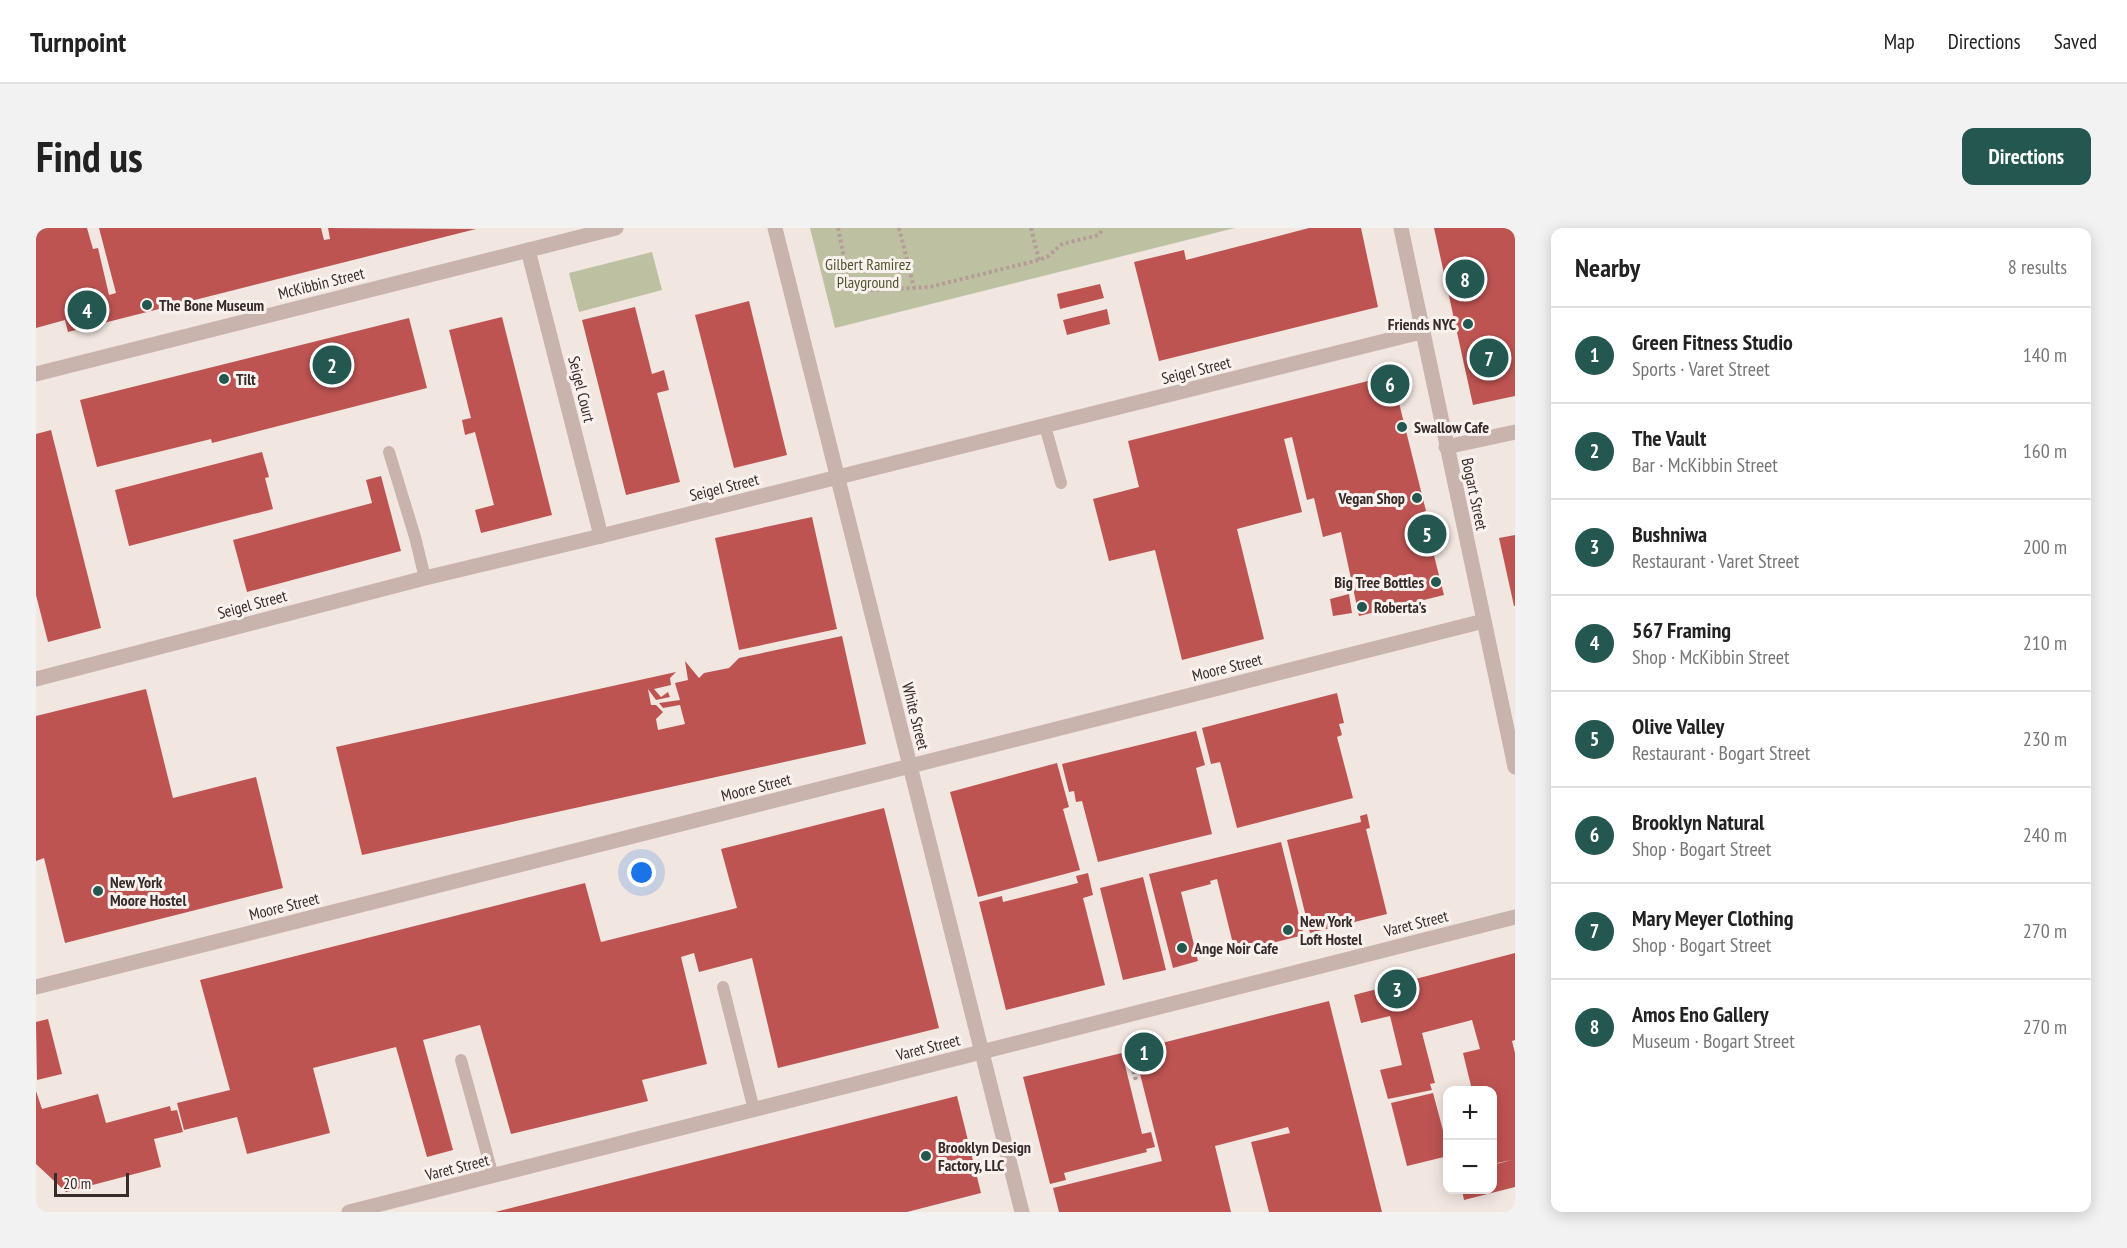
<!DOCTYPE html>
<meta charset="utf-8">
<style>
:root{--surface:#fff;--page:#f2f2f2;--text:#222;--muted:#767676;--line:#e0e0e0;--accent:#23574f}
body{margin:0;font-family:"PT Sans Narrow",sans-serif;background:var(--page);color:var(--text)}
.controls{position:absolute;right:18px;bottom:18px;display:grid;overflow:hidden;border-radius:12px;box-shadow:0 3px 15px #0003}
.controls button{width:54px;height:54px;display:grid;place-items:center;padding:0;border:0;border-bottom:2px solid var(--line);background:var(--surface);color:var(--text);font:30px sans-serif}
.scale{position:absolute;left:18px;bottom:15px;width:75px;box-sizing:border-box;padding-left:6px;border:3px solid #382c2b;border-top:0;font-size:16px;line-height:21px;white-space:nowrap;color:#382c2b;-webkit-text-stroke:4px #f9f1ed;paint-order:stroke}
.you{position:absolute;left:606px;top:645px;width:21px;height:21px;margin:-15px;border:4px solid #fff;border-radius:50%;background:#1a73e8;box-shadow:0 0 0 9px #1a73e833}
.badge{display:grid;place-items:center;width:39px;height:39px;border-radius:50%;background:var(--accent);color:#fff;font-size:20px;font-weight:700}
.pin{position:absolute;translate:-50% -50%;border:3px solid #fff;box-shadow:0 2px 6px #0006}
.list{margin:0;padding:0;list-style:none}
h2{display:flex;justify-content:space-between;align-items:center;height:78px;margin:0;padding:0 24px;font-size:26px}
h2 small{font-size:20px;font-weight:400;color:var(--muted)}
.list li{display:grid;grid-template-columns:39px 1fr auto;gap:18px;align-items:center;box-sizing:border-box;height:96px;padding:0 24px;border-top:2px solid var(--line)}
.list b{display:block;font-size:22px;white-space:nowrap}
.list p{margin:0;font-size:20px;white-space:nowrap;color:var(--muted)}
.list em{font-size:20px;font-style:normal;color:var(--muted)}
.map{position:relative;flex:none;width:1479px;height:984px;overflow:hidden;border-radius:12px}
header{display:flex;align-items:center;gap:36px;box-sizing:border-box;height:84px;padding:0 30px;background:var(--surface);border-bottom:2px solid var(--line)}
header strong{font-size:28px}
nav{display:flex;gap:33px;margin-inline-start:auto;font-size:21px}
.intro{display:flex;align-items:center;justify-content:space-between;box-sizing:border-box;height:144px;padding:0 36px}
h1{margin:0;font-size:42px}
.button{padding:15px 27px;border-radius:12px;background:var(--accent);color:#fff;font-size:21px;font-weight:700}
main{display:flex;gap:36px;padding:0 36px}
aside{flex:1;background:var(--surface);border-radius:12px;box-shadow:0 3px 15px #0003}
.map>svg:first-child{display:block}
.green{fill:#bdc0a1}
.building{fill:#be5452}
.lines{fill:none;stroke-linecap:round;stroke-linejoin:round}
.path{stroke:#b59d97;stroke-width:4;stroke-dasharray:3 3;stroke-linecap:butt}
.service{stroke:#c9b3ad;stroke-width:12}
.minor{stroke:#c9b3ad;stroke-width:15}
.poi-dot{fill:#23574f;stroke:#f9f1ed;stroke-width:2}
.labels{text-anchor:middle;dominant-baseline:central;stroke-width:6;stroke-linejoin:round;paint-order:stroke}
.park-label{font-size:16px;fill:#505530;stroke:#f9f1ed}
.street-label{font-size:16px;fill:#382c2b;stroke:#f9f1ed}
.poi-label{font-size:16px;font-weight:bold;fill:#382c2b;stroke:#f9f1ed;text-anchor:start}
</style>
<header>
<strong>Turnpoint</strong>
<nav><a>Map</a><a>Directions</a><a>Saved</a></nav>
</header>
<div class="intro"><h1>Find us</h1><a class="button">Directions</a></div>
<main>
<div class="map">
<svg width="1479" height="984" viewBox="0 0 1479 984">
<rect width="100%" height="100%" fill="#f2e6e0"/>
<g class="green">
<polygon points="774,0 1199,0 799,100"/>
<polygon points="616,24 626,62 543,84 533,45"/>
</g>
<g class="building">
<polygon points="0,0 51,0 57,21 62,20 73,67 80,65 63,0 285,0 288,12 294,11 292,0 440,1 32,104 29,92 0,100"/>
<polygon points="1273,0 1325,0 1342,79 1123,133 1098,34 1148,22 1150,32"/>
<polygon points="1398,0 1479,0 1479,168 1437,177"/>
<polygon points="1064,56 1068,70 1024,81 1021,66"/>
<polygon points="713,73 751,227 698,240 659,87"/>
<polygon points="599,79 616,146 628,142 633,162 621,165 644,254 590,267 546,92"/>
<polygon points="1071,81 1074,96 1031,107 1027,92"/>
<polygon points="466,89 516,287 445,305 439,282 458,277 439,204 429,207 426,192 435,190 413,102"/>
<polygon points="373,90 391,160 176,215 175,211 61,239 44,172"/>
<polygon points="1356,147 1390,283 1387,284 1408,367 1323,388 1305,304 1287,309 1278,270 1271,272 1256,209 1248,211 1266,284 1201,301 1228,411 1146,432 1119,322 1073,333 1057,271 1103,259 1092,213"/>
<polygon points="15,202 65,400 12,414 0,367 0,206"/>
<polygon points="226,224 233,249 229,250 237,281 93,318 79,262"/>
<polygon points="345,248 365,323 211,364 197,312 336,275 330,252"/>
<polygon points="776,289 801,401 703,422 679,310"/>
<polygon points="1479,307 1479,378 1478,378 1463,310"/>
<polygon points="1313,366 1316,385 1297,388 1294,371"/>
<polygon points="806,408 830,516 326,627 300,519 640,444 634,450 635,457 618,461 625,469 632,464 634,469 620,472 612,461 615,477 620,477 627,484 620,491 622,502 649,496 644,477 627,480 623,475 644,472 639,455 652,452 649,433 663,450 668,445 693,440 703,430"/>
<polygon points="110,461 137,570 220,549 247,660 29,715 8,630 0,633 0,488"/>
<polygon points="1301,465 1308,495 1303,496 1306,507 1301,509 1317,570 1201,600 1184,534 1175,536 1166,500"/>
<polygon points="1160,503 1169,537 1160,540 1176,606 1062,634 1046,573 1040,574 1038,563 1033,564 1026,536"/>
<polygon points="1021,535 1033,579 1027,581 1044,642 942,669 914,564"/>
<polygon points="848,580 903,800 742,840 716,730 663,744 658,725 645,729 671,836 606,852 612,873 475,906 444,797 387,812 417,922 391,929 360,819 277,840 294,905 211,926 201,889 148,902 141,875 194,862 164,752 549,655 565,714 701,680 685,621"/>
<polygon points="1331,586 1334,600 1330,601 1351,686 1274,705 1251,612 1325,594 1324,588"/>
<polygon points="1245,614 1268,707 1199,724 1181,651 1174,653 1175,656 1145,664 1162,733 1137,740 1113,646"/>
<polygon points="1052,645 1057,667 1047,670 1069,757 970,782 943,674 966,668 967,674 1042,655 1040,648"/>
<polygon points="1107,649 1130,742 1087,752 1064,660"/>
<polygon points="1479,725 1479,812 1476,813 1479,825 1479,959 1428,972 1426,962 1456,962 1456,937 1476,932 1456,936 1456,862 1436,862 1427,825 1444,821 1436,792 1386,805 1399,855 1394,856 1396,862 1352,871 1344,842 1366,837 1354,788 1325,795 1318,767"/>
<polygon points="1293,773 1346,984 1233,984 1215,914 1254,905 1252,899 1179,918 1195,984 1023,984 1017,960 1126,933 1098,822"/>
<polygon points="12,791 26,846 1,852 0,794"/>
<polygon points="1086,825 1106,906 1115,904 1119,919 1110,921 1111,924 1028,945 1030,952 1014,956 987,849"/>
<polygon points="0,863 6,881 62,866 70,895 134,878 135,883 141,882 147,904 118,911 125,939 30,964 0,936"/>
<polygon points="1397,865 1412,921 1412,928 1371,938 1355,875"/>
<polygon points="921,868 945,965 871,984 459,984"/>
</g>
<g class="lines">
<g class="path">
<polyline points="802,0 815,63 894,59 1003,32 1011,29 1026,16 1063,7 1067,0"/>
<polyline points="863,0 878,60"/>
<polyline points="995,0 1003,32"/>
<polyline points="1090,814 1100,853"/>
</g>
<g class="service">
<polyline points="1009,198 1025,255"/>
<polyline points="353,224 379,309 389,350"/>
<polyline points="687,759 718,882"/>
<polyline points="425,832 457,948"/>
</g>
<g class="minor">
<polyline points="739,0 986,984"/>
<polyline points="1365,0 1479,539"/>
<polyline points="492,22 565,308"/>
<polyline points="0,146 580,0"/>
<polyline points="1410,219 1479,204"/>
<polyline points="0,451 389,350 565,308 1385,104"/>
<polyline points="0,759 1448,393"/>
<polyline points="313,984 1479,689"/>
</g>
</g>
<g class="poi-dot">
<circle cx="111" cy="77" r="6"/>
<circle cx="1432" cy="96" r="6"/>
<circle cx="188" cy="151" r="6"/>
<circle cx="1366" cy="199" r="6"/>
<circle cx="1381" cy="270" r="6"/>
<circle cx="1400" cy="354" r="6"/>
<circle cx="1326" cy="379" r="6"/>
<circle cx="62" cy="663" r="6"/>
<circle cx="1252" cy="702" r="6"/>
<circle cx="1146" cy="720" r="6"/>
<circle cx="890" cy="928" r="6"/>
</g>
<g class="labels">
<g class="park-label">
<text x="832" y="36">Gilbert Ramirez<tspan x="832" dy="18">Playground</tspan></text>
</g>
<g class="street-label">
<text transform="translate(285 55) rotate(-14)">McKibbin Street</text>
<text transform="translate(1160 142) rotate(-14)">Seigel Street</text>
<text transform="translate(546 161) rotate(76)">Seigel Court</text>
<text transform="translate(688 259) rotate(-14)">Seigel Street</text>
<text transform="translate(1439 266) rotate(78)">Bogart Street</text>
<text transform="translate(216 376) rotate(-15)">Seigel Street</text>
<text transform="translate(1191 439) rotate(-14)">Moore Street</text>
<text transform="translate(880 488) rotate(76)">White Street</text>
<text transform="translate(720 559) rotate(-14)">Moore Street</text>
<text transform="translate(248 678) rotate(-14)">Moore Street</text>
<text transform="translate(1380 695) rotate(-14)">Varet Street</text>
<text transform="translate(892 819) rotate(-14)">Varet Street</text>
<text transform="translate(421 939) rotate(-14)">Varet Street</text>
</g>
<g class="poi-label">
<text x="123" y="77">The Bone Museum</text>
<text x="1420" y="96" text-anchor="end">Friends NYC</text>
<text x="200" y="151">Tilt</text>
<text x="1378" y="199">Swallow Cafe</text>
<text x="1369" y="270" text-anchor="end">Vegan Shop</text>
<text x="1388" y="354" text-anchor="end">Big Tree Bottles</text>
<text x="1338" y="379">Roberta's</text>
<text x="74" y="654">New York<tspan x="74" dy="18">Moore Hostel</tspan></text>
<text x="1264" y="693">New York<tspan x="1264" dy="18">Loft Hostel</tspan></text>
<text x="1158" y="720">Ange Noir Cafe</text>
<text x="902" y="919">Brooklyn Design<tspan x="902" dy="18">Factory, LLC</tspan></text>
</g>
</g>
</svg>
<div class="controls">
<button>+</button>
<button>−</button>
</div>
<div class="scale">20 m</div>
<div class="you"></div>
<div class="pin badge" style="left:1108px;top:824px">1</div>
<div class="pin badge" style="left:296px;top:137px">2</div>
<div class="pin badge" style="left:1361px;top:761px">3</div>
<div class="pin badge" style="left:51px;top:82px">4</div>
<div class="pin badge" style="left:1391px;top:306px">5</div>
<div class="pin badge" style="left:1354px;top:156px">6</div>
<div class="pin badge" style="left:1453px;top:130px">7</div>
<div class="pin badge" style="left:1429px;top:51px">8</div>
</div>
<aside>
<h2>Nearby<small>8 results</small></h2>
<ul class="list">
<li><span class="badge">1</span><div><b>Green Fitness Studio</b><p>Sports · Varet Street</p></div><em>140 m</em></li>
<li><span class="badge">2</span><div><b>The Vault</b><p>Bar · McKibbin Street</p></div><em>160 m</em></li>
<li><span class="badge">3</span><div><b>Bushniwa</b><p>Restaurant · Varet Street</p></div><em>200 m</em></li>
<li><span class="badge">4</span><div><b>567 Framing</b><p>Shop · McKibbin Street</p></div><em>210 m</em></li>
<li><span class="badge">5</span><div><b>Olive Valley</b><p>Restaurant · Bogart Street</p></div><em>230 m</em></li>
<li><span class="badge">6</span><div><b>Brooklyn Natural</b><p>Shop · Bogart Street</p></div><em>240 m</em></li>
<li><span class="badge">7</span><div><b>Mary Meyer Clothing</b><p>Shop · Bogart Street</p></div><em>270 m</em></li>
<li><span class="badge">8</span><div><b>Amos Eno Gallery</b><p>Museum · Bogart Street</p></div><em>270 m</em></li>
</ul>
</aside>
</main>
